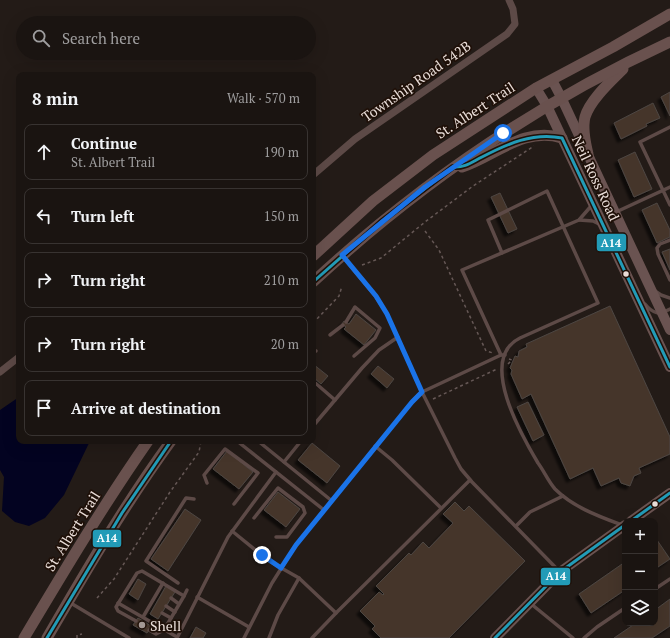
<!DOCTYPE html>
<meta charset="utf-8">
<style>
:root{--surface:#1a1411;--page:#231d1a;--text:#f1f3f6;--muted:#9f9e9f;--line:#383331}
body{margin:0;font-family:"PT Serif",serif;background:var(--page);color:var(--text)}
.controls{position:absolute;right:12px;bottom:12px;display:grid;overflow:hidden;border-radius:8px;box-shadow:0 4px 16px #0002}
.controls button{width:36px;height:36px;display:grid;place-items:center;padding:0;border:0;border-bottom:1px solid var(--line);background:var(--surface);color:var(--text);font:20px sans-serif}
.stop{position:absolute;width:12px;height:12px;margin:-9px;border:3px solid #1a73e8;border-radius:50%;background:#fff}
.stop.end{background:#1a73e8;border-color:#fff;box-shadow:0 1px 4px #0008}
.list{margin:0;padding:0;list-style:none}
h2{display:flex;justify-content:space-between;align-items:center;height:52px;margin:0;padding:0 16px;font-size:17px}
h2 small{font-size:13px;font-weight:400;color:var(--muted)}
.list li{display:grid;grid-template-columns:26px 1fr auto;gap:12px;align-items:center;box-sizing:border-box;height:56px;margin:0 8px 8px;padding:0 8px;border:1px solid var(--line);border-radius:8px}
.list b{display:block;font-size:15px;white-space:nowrap}
.list p{margin:0;font-size:13px;white-space:nowrap;color:var(--muted)}
.list em{font-size:13px;font-style:normal;color:var(--muted)}
.icon{flex:none;width:22px;height:22px;fill:none;stroke:currentColor;stroke-width:2;stroke-linecap:round;stroke-linejoin:round}
.map{position:relative;flex:none;width:670px;height:638px;overflow:hidden}
.search{position:absolute;background:var(--surface);box-shadow:0 4px 16px #0002;left:16px;top:16px;width:300px;height:44px;display:flex;align-items:center;gap:10px;box-sizing:border-box;padding:0 14px;border-radius:22px;color:var(--muted);font-size:15px}
.panel{position:absolute;background:var(--surface);box-shadow:0 4px 16px #0002;left:16px;top:72px;width:300px;height:372px;border-radius:8px}
.map>svg:first-child{display:block}
.water{fill:#030321}
.building{fill:#45362c;stroke:#4d4642;filter:url(#shadow)}
.lines{fill:none;stroke-linecap:round;stroke-linejoin:round}
.path{stroke:#665856;stroke-width:1.5;stroke-dasharray:3 3;stroke-linecap:butt}
.lane{stroke:#5d4a47;stroke-width:3.5}
.street{stroke:#5d4a47;stroke-width:7}
.secondary{stroke:#6a5351;stroke-width:10}
.primary{stroke:#69514e;stroke-width:11}
.bus-1-casing{stroke:#1f1008;stroke-width:6}
.bus-1{stroke:#229bb7;stroke-width:3}
.route{stroke:#1a73e8;stroke-width:5}
.bus-dot{fill:#e9ddd8;stroke:#1f1008;stroke-width:1.5}
.poi-dot{fill:#a49994;stroke:#1f1008;stroke-width:1.5}
.labels{text-anchor:middle;dominant-baseline:central;stroke-width:3.5;stroke-linejoin:round;paint-order:stroke}
.street-label{font-size:14px;fill:#e9ddd8;stroke:#1f1008}
.poi-label{font-size:14px;fill:#e9ddd8;stroke:#1f1008;text-anchor:start}
.line-badge{stroke:#1f1008;stroke-width:1.5}
.badge-label{font-size:11px;text-anchor:middle;font-weight:bold;fill:#fff}
</style>
<div class="map">
<svg width="670" height="638" viewBox="0 0 670 638">
<defs>
<filter id="shadow"><feDropShadow dx="-3.5" dy="3.5" stdDeviation="1" flood-color="#0009"/></filter>
</defs>
<rect width="100%" height="100%" fill="#231b17"/>
<polygon class="water" points="19,397 19,441 90,441 64,495 45,518 29,526 15,522 2,511 4,477 0,470 0,410"/>
<g class="building">
<polygon points="670,92 670,116 661,97"/>
<polygon points="653,103 660,118 646,124 647,126 621,139 614,123"/>
<polygon points="635,152 652,189 634,197 618,160"/>
<polygon points="500,193 517,229 508,233 491,197"/>
<polygon points="657,203 670,230 670,237 657,243 642,210"/>
<polygon points="670,249 670,270 662,252"/>
<polygon points="610,306 670,437 670,454 639,468 641,473 634,476 630,486 621,483 619,478 601,486 593,468 570,479 531,394 522,399 511,374 512,370 510,368 515,356 518,357 519,351 527,347 526,344"/>
<polygon points="356,314 376,330 364,345 344,329 346,327 342,324 344,321 349,324"/>
<polygon points="313,364 328,376 321,384 313,377"/>
<polygon points="378,366 394,379 387,388 371,374"/>
<polygon points="528,402 544,435 533,441 517,407"/>
<polygon points="312,443 340,466 327,483 298,460"/>
<polygon points="227,451 253,472 239,489 213,469"/>
<polygon points="278,492 300,509 286,527 264,510"/>
<polygon points="455,502 464,511 469,506 525,561 449,638 381,638 372,629 375,626 360,611 379,592 383,595 384,594 376,586 409,553 411,555 423,542 429,548 453,523 443,514"/>
<polygon points="185,509 201,520 168,571 151,559"/>
<polygon points="657,540 670,559 655,569 655,542"/>
<polygon points="625,562 625,590 591,613 579,594"/>
<polygon points="138,579 146,584 138,600 129,594"/>
<polygon points="166,586 175,592 158,619 150,614"/>
<polygon points="670,599 670,626 652,638 614,638 636,623 655,623 655,610"/>
<polygon points="138,618 151,626 147,633 133,625"/>
<polygon points="196,627 206,633 203,638 190,638"/>
</g>
<g class="lines">
<g class="path">
<polyline points="425,231 439,250 486,351 493,353"/>
<polyline points="362,265 381,258 425,222 473,186 534,146"/>
<polyline points="313,323 339,296 342,286"/>
<polyline points="508,364 512,360 509,359"/>
<polyline points="433,399 497,369"/>
<polyline points="97,598 114,579 170,492 199,452 201,441"/>
<polyline points="77,638 77,635 82,634"/>
</g>
<g class="lane">
<polyline points="670,127 640,142 670,205"/>
<polyline points="616,212 670,187"/>
<polyline points="579,220 593,221 601,225"/>
<polyline points="670,240 660,244 657,248 658,254 670,280"/>
<path d="M502 253 488 220 547 191 598 303 520 338C477 359 522 436 538 463 544 471 548 481 555 489 573 507 598 516 622 525"/>
<polyline points="343,257 376,297 387,314 422,392 455,458 461,469 472,482 559,571"/>
<polyline points="655,291 661,295 670,298"/>
<path d="M645 304C653 314 659 315 670 309"/>
<polyline points="346,322 355,307 380,328 375,338 354,356"/>
<polyline points="330,335 343,325"/>
<polyline points="313,350 316,351"/>
<polyline points="501,355 462,270 579,220 592,205"/>
<polyline points="313,381 335,400"/>
<polyline points="313,426 362,368 379,350 398,337"/>
<polyline points="237,441 324,510"/>
<polyline points="258,441 332,501"/>
<polyline points="279,441 280,441"/>
<polyline points="375,446 392,460 441,508"/>
<polyline points="284,462 301,441"/>
<polyline points="207,483 204,475 225,449 258,473 234,504"/>
<polyline points="254,518 278,488 303,507 305,513 287,537 276,537"/>
<polyline points="516,526 530,512 563,496"/>
<polyline points="232,531 269,561 299,578 336,613 470,480"/>
<polyline points="178,583 146,561 186,498 194,499"/>
<polyline points="655,589 670,579"/>
<polyline points="197,597 249,627"/>
<polyline points="171,598 179,604"/>
<polyline points="69,602 129,638"/>
<polyline points="118,603 177,637"/>
<polyline points="530,603 573,638"/>
<polyline points="166,606 175,612"/>
<polyline points="162,613 171,618"/>
<polyline points="143,617 163,583"/>
<polyline points="136,621 118,611 116,607 137,573 142,571 184,596 187,590"/>
<polyline points="149,630 156,634 164,630 184,596"/>
<polyline points="177,638 228,537 276,472"/>
<polyline points="244,638 272,583 296,545 418,395 422,392 501,355 505,355"/>
<polyline points="269,638 278,615 299,578"/>
<polyline points="312,638 336,613"/>
<polyline points="584,638 597,627 625,608"/>
</g>
<g class="street">
<polyline points="313,175 355,139 507,34 515,24 513,9 509,0"/>
<polyline points="0,372 19,357"/>
</g>
<g class="secondary">
<polyline points="552,80 561,97 670,330"/>
<polyline points="536,88 547,106 670,367"/>
<polyline points="631,521 670,493"/>
<polyline points="495,638 560,572 625,525"/>
</g>
<g class="primary">
<path d="M588 154C585 142 582 129 585 117 590 100 611 81 623 69"/>
<path d="M462 167C495 156 524 126 562 138"/>
<polyline points="313,256 373,201 433,155 536,88 613,47 670,14"/>
<path d="M313 282C420 183 537 103 670 42"/>
<path d="M24 638C64 571 104 504 148 441"/>
<path d="M47 638C86 571 125 504 171 441"/>
</g>
<defs>
<g id="bus-1">
<path d="M313 282 381 222 453 167C465 168 472 162 482 157 507 144 533 132 562 138L670 367"/>
<polyline points="631,521 670,493"/>
<polyline points="47,638 122,513 171,441"/>
<polyline points="495,638 560,572 625,525"/>
</g>
</defs>
<use href="#bus-1" class="bus-1-casing"/>
<use href="#bus-1" class="bus-1"/>
</g>
<g class="lines">
<polyline class="route" points="262,555 281,568 296,545 412,402 422,392 387,314 376,296 342,255 425,187 503,133"/>
</g>
<g class="bus-dot">
<circle cx="626" cy="274" r="3.5"/>
<circle cx="655" cy="504" r="3.5"/>
</g>
<circle class="poi-dot" cx="142" cy="625" r="4"/>
<g class="labels">
<g class="street-label">
<text transform="translate(416 81) rotate(-35)">Township Road 542B</text>
<text transform="translate(475 110) rotate(-33)">St. Albert Trail</text>
<text transform="translate(596 178) rotate(65)">Neil Ross Road</text>
<text transform="translate(72 531) rotate(-58)">St. Albert Trail</text>
</g>
<g class="poi-label">
<text x="150" y="625">Shell</text>
</g>
</g>
<g class="line-badge">
<rect x="596" y="233" width="31" height="19" rx="4" fill="#229bb7"/>
<rect x="92" y="529" width="30" height="19" rx="4" fill="#229bb7"/>
<rect x="540" y="567" width="31" height="19" rx="4" fill="#229bb7"/>
</g>
<g class="badge-label">
<text x="611" y="247">A14</text>
<text x="107" y="542">A14</text>
<text x="556" y="580">A14</text>
</g>
</svg>
<div class="controls">
<button>+</button>
<button>−</button>
<button><svg class="icon" aria-label="layers" viewBox="0 0 24 24"><path d="M12 4l9 5-9 5-9-5zM3 14l9 5 9-5"/></svg></button>
</div>
<div class="stop" style="left:503px;top:133px"></div>
<div class="stop end" style="left:262px;top:555px"></div>
<div class="search"><svg class="icon" aria-label="search" viewBox="0 0 24 24"><circle cx="10" cy="10" r="6"/><path d="M15 15l6 6"/></svg>Search here</div>
<section class="panel">
<h2>8 min<small>Walk · 570 m</small></h2>
<ul class="list">
<li><svg class="icon" aria-label="ahead" viewBox="0 0 24 24"><path d="M12 20V5M6 11l6-6 6 6"/></svg><div><b>Continue</b><p>St. Albert Trail</p></div><em>190 m</em></li>
<li><svg class="icon" aria-label="left" viewBox="0 0 24 24"><path d="M17 20v-9H6M10 6l-5 5 5 5"/></svg><div><b>Turn left</b></div><em>150 m</em></li>
<li><svg class="icon" aria-label="right" viewBox="0 0 24 24"><path d="M7 20v-9h11M14 6l5 5-5 5"/></svg><div><b>Turn right</b></div><em>210 m</em></li>
<li><svg class="icon" aria-label="right" viewBox="0 0 24 24"><path d="M7 20v-9h11M14 6l5 5-5 5"/></svg><div><b>Turn right</b></div><em>20 m</em></li>
<li><svg class="icon" aria-label="arrive" viewBox="0 0 24 24"><path d="M6 21V4h12l-3 4 3 4H6"/></svg><div><b>Arrive at destination</b></div></li>
</ul>
</section>
</div>
